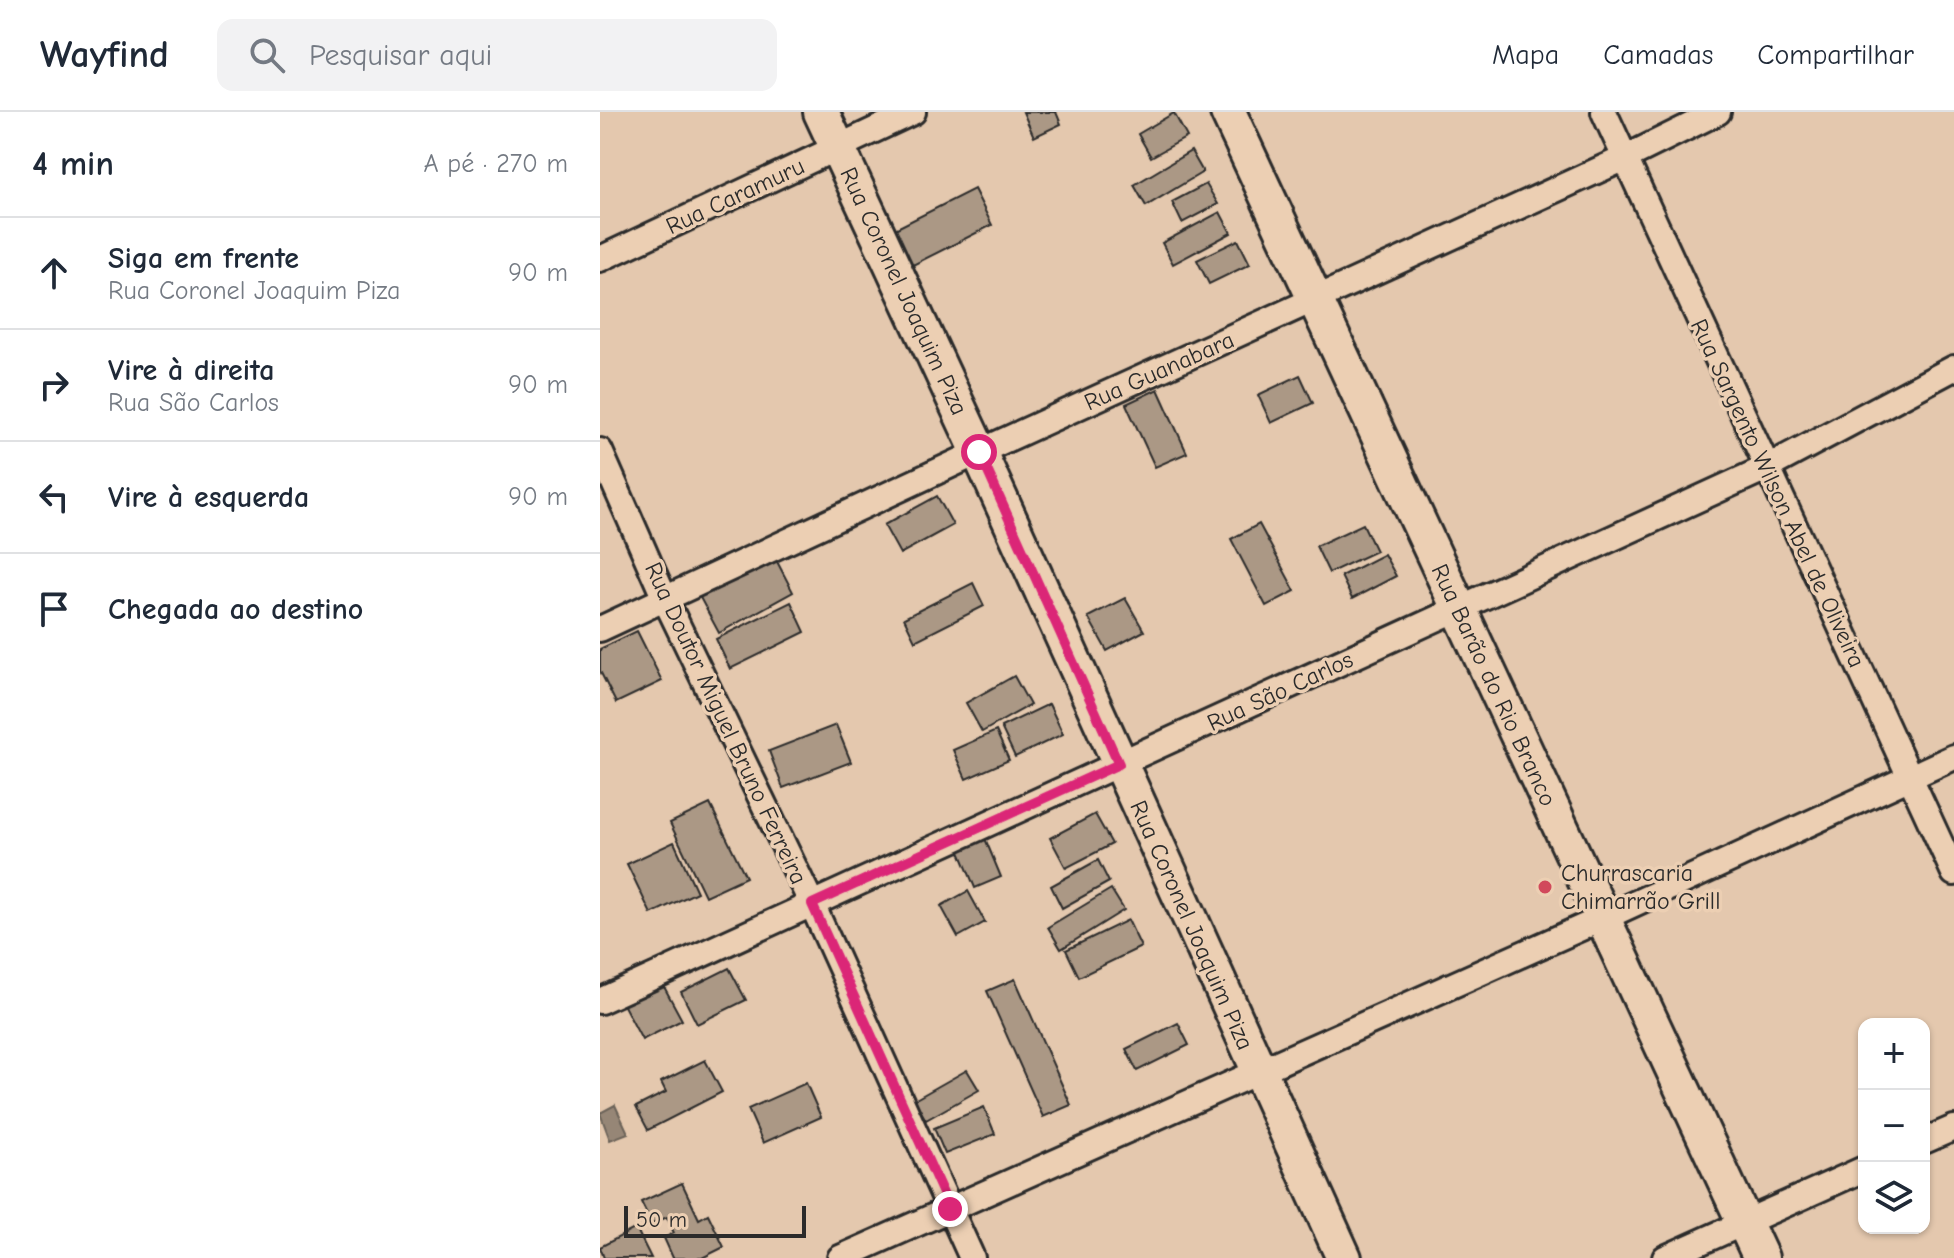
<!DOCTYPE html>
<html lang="pt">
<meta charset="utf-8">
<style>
:root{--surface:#fff;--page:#f2f2f3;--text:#1f2937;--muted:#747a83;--line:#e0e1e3}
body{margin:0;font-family:"Comic Neue",sans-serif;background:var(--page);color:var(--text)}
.controls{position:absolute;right:24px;bottom:24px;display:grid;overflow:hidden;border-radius:16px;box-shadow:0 2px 6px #0004}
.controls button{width:72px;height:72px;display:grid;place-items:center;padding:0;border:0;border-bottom:2px solid var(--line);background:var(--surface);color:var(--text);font:40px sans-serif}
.scale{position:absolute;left:24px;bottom:20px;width:182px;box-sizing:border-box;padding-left:8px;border:4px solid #2b2b2b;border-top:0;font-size:22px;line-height:28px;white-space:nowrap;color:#2b2b2b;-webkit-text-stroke:6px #eccfb3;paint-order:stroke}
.stop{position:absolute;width:24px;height:24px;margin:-18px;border:6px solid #db2777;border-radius:50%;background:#fff}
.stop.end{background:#db2777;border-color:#fff;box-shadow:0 2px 8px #0008}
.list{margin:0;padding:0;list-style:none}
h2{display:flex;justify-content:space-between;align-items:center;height:104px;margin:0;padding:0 32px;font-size:34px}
h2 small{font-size:26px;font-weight:400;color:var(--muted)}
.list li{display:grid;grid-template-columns:52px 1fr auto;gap:24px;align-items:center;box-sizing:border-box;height:112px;padding:0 32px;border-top:2px solid var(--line)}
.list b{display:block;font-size:30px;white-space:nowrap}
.list p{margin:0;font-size:26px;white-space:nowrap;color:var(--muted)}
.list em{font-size:26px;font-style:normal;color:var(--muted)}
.icon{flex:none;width:44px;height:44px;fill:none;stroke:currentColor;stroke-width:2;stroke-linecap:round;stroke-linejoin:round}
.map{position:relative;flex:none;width:1354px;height:1146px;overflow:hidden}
header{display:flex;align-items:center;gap:48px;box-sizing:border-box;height:112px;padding:0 40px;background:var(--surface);border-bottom:2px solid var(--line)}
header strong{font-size:38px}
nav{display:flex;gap:44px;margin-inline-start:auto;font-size:28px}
.search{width:560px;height:72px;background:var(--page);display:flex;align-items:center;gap:20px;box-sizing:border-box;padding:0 28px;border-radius:16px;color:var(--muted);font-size:30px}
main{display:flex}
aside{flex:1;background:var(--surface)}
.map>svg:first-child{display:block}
.water{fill:#968676;stroke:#6b6258;stroke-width:2}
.building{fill:#ab9885;stroke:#2b2b2b;stroke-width:2}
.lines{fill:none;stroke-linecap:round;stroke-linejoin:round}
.minor-casing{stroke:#2b2b2b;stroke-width:30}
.secondary-casing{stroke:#2b2b2b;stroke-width:40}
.minor{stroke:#eccfb3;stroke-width:24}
.secondary{stroke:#eccfb3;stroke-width:34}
.route{stroke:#db2777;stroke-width:10}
.poi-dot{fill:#d1495b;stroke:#eccfb3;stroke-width:3}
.labels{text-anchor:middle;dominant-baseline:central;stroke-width:7;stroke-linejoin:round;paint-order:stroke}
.street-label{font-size:24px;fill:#2b2b2b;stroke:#eccfb3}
.poi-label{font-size:24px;fill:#2b2b2b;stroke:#eccfb3;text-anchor:start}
</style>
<header>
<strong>Wayfind</strong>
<div class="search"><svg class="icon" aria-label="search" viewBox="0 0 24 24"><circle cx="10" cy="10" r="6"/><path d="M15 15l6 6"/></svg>Pesquisar aqui</div>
<nav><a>Mapa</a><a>Camadas</a><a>Compartilhar</a></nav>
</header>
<main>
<aside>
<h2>4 min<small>A pé · 270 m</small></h2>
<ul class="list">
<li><svg class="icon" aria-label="ahead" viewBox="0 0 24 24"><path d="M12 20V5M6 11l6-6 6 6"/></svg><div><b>Siga em frente</b><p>Rua Coronel Joaquim Piza</p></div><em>90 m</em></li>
<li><svg class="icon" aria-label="right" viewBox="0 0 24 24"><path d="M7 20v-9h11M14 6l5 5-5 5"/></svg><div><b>Vire à direita</b><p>Rua São Carlos</p></div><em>90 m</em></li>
<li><svg class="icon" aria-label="left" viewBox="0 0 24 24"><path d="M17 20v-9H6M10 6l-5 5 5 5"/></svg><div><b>Vire à esquerda</b></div><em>90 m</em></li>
<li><svg class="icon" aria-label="arrive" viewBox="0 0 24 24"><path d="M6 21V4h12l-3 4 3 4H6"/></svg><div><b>Chegada ao destino</b></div></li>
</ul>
</aside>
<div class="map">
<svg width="1354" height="1146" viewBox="0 0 1354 1146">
<rect width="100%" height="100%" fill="#e4c8ae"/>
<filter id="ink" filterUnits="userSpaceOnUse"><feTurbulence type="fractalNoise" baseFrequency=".0125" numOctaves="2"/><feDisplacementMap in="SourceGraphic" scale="16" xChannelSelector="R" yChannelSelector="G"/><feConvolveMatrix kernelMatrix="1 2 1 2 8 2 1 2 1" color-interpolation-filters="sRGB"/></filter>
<g filter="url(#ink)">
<polygon class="water" points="15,993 28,1021 10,1028 0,1001"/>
<g class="building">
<polygon points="423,0 456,0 461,12 434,25"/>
<polygon points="574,1 587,25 551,45 538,22"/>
<polygon points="591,39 603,60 546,94 534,73"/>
<polygon points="606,72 618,92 582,111 572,90"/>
<polygon points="374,77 392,113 305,157 287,121"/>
<polygon points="620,100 631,121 573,152 562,131"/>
<polygon points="638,128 650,152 609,172 597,148"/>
<polygon points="700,263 713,291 671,311 658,283"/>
<polygon points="558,277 587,341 555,355 526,292"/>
<polygon points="337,384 353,413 300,442 284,413"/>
<polygon points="659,412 695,479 666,494 631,427"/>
<polygon points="763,412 776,439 729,461 716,434"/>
<polygon points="172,440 193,480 119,521 97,480"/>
<polygon points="784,442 796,464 752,487 741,464"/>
<polygon points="373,471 384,494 315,529 304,506"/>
<polygon points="525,486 544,519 507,539 488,505"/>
<polygon points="191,490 205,520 130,557 116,527"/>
<polygon points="37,519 62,569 16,591 0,559 0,537"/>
<polygon points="414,564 430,593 382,620 366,591"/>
<polygon points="449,592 463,622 415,645 401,615"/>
<polygon points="236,613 251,650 183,676 169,639"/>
<polygon points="396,619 409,648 366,667 353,638"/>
<polygon points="110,692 146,765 105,784 70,711"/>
<polygon points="495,702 512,732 466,756 450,726"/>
<polygon points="384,724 401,765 375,776 358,735"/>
<polygon points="74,730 97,780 51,802 27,752"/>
<polygon points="498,748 509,770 462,796 451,774"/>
<polygon points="511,777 524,798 461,837 448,815"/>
<polygon points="368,779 385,810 358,825 341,794"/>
<polygon points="528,808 541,835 479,865 466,838"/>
<polygon points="129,856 146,888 97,912 81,880"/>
<polygon points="415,867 471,993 443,1005 387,879"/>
<polygon points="62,871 82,908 42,928 23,892"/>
<polygon points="578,911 589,933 537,959 526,937"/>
<polygon points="105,948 122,980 48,1018 36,995 66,980 61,970"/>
<polygon points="367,958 379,978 326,1008 314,988"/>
<polygon points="206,971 221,1005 163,1031 148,997"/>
<polygon points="384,995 395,1022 345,1042 334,1016"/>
<polygon points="82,1071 99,1107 108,1102 124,1135 102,1146 73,1146 64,1126 74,1121 67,1105 52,1112 41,1090"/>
<polygon points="36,1116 51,1146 4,1146 0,1135"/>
</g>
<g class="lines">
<defs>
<g id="minor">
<polyline points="1004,0 1354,761"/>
<polyline points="0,147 313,0"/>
<polyline points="0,339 65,487 212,792 372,1146"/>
<polyline points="0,517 379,340 1025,46 1118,0"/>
<polyline points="0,889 1166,356 1354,256"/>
<polyline points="1324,1029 1354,1016"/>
<polyline points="240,1146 1001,807 1354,645"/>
<polyline points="1065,1146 1264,1057"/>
</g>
<g id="secondary">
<polyline points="221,0 379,340 744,1146"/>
<polyline points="628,0 1161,1146"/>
</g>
</defs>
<use href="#minor" class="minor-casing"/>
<use href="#secondary" class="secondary-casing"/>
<use href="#minor" class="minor"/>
<use href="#secondary" class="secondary"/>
</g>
</g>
<g class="lines" filter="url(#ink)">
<polyline class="route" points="350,1097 212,792 519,652 379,340"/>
</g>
<circle class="poi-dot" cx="945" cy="775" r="8"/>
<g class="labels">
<g class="street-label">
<text transform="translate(135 84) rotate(-25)">Rua Caramuru</text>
<text transform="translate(304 179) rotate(65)">Rua Coronel Joaquim Piza</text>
<text transform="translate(559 259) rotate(-24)">Rua Guanabara</text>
<text transform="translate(1178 381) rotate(65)">Rua Sargento Wilson Abel de Oliveira</text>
<text transform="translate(894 573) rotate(65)">Rua Barão do Rio Branco</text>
<text transform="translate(680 579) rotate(-25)">Rua São Carlos</text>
<text transform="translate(126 611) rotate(65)">Rua Doutor Miguel Bruno Ferreira</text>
<text transform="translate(592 813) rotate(66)">Rua Coronel Joaquim Piza</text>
</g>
<g class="poi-label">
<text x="961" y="761">Churrascaria<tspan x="961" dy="28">Chimarrão Grill</tspan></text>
</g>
</g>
</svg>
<div class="controls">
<button>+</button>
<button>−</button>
<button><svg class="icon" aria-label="layers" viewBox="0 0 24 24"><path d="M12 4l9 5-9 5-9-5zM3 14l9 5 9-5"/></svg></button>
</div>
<div class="scale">50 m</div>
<div class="stop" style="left:379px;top:340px"></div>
<div class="stop end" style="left:350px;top:1097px"></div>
</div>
</main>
